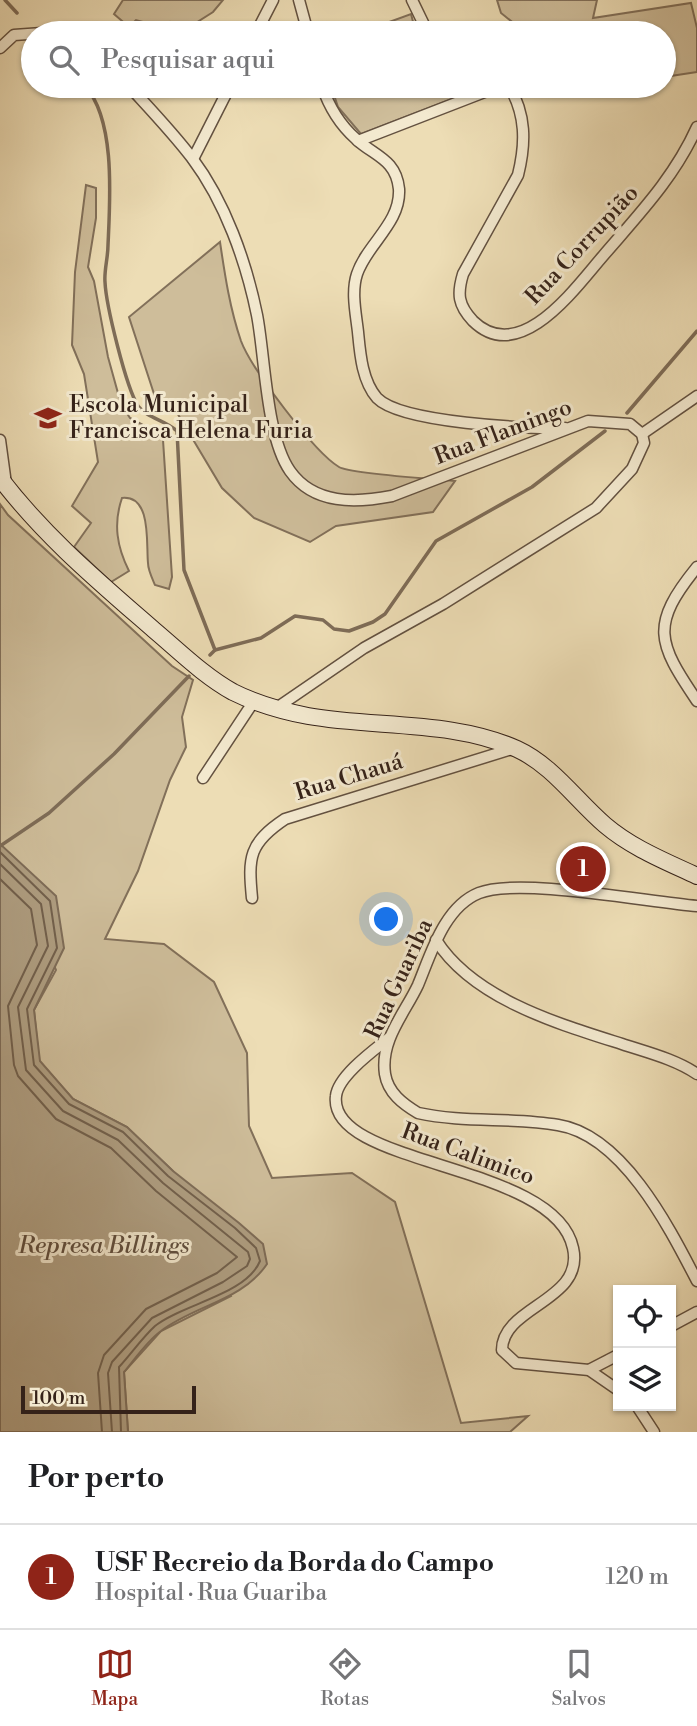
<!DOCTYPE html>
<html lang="pt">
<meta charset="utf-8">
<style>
:root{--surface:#fff;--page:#f2f2f2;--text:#202124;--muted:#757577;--line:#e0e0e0;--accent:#8f2418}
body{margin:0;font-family:"Libre Bodoni",serif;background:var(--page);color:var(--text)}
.controls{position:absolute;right:21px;bottom:21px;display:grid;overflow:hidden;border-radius:0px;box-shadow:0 2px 5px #0004}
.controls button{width:63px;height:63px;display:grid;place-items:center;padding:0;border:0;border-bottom:2px solid var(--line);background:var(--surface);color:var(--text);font:35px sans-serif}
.scale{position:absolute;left:21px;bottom:18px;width:175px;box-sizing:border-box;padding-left:7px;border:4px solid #352219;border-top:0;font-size:19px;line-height:24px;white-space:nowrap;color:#352219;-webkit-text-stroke:5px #f3e9cf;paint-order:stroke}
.you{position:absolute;left:387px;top:920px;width:24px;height:24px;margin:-18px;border:5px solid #fff;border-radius:50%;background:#1a73e8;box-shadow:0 0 0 10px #1a73e833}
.badge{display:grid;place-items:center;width:46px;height:46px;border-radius:50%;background:var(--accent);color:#fff;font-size:23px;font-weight:700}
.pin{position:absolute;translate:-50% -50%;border:4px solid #fff;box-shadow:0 2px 7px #0006}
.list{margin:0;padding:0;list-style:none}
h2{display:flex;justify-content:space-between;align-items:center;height:91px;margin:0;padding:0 28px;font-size:30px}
h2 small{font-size:23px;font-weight:400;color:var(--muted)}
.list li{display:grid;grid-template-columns:46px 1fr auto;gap:21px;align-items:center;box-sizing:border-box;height:105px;padding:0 28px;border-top:2px solid var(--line)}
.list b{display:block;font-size:26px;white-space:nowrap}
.list p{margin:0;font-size:23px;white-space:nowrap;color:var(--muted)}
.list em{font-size:23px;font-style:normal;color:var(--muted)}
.icon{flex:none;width:38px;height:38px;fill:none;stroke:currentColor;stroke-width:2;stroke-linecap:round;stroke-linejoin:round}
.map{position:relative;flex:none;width:697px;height:1432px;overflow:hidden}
.search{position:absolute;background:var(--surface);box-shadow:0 2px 5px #0004;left:21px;right:21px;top:21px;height:77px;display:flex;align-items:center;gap:18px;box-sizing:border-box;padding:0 24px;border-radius:38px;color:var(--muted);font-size:26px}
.sheet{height:196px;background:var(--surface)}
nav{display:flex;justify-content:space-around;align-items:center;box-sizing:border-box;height:98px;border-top:2px solid var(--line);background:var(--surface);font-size:19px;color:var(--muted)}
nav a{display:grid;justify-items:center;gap:4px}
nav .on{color:var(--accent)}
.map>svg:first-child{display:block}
.green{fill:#cebd9a;stroke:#82705a;stroke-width:2}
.water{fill:#ae9d80;stroke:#7e6c57;stroke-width:2}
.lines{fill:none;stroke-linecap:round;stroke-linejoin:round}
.shore{stroke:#72604c;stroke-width:2}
.stream{stroke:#7e6c57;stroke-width:3.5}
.street-casing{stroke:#635140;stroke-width:13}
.secondary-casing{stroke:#352219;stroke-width:18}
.street{stroke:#f3e9cf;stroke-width:10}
.secondary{stroke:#f3e9cf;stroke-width:16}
.labels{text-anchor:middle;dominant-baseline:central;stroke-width:6;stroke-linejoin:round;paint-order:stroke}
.street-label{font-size:23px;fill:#352219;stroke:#f3e9cf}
.poi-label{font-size:23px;fill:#352219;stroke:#f3e9cf;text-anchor:start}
.water-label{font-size:24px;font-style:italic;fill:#5f4d3d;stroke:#f3e9cf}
</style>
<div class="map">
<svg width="697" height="1432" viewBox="0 0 697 1432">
<rect width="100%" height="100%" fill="#edddb5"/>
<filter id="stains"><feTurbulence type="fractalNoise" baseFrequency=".00286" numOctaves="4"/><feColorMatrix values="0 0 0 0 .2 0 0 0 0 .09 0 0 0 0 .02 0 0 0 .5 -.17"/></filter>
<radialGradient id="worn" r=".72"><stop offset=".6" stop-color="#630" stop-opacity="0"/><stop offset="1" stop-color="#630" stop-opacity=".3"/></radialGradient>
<g class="green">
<polygon points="123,0 223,0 213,12 183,31 170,22 161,27 136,20 129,27 114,14"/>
<polygon points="497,0 597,0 593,18 691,3 697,28 697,72 664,77 664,33 526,33 501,13"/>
<polygon points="411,14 416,33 359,33"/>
<polygon points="331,86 486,86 361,134 338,107"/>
<path d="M86 185 96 188V218L88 267 94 281 108 357 121 404 130 418 156 432 163 440 172 577 169 589 155 585C152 578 148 570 148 563 146 544 152 495 122 498 113 524 117 547 129 571L111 582 74 547 91 523 72 506 98 462 84 374 72 345 75 272Z"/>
<path d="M220 242C225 276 230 309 241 341 251 368 314 452 339 467 351 474 435 479 455 481L433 512 336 526 310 542 254 518 222 488 170 401 155 397 129 317Z"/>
<polygon points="0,504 8,515 172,666 193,680 182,717 186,747 170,780 138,871 105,939 164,944 214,982 247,1053 249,1126 272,1178 352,1173 395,1202 461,1423 528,1416 510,1432 128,1432 124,1372 161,1331 231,1296 173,1171 127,1127 73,1099 39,1061 34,1010 56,970 0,844"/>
</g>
<path class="water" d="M0 844 56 896 64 948 34 1010 40 1061 73 1099 127 1127 173 1171 239 1223 263 1244 267 1264C242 1301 195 1305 161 1331 147 1341 135 1359 124 1372L128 1432H0Z"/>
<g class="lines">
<g class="shore">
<path d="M0 852 50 901 57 948 27 1009 34 1065 69 1104 123 1132 168 1176 235 1228 256 1248 260 1261C246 1295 182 1304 155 1326 142 1338 131 1354 119 1367L121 1432"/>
<polyline points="0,864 41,904 48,946 18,1007 26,1070 63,1111 118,1140 163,1183 248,1252 250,1259 247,1266 223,1282 152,1318 112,1362 108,1373 112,1432"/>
<polyline points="0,879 31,909 37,945 8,1006 14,1065 18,1076 56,1119 111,1148 156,1191 237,1257 217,1273 146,1309 104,1355 98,1373 102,1432"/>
</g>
<g class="stream">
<polyline points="5,0 17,13"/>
<path d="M85 86C116 120 110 200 108 245 108 258 104 270 105 282 106 305 126 387 138 406 147 418 165 420 177 431L184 570 215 650"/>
<polyline points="627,413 697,331"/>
<polyline points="210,655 215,650 261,638 295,616 323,620 334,629 349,631 373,622 385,614 436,541 532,487 605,431"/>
<polyline points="0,846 49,813 114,754 189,676"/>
</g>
<defs>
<g id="street">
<polyline points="299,0 308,33"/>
<polyline points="412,0 428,33"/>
<polyline points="256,33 273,0"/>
<polyline points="0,48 14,35 42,33"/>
<path d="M129 86C150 109 173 133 192 158 225 202 246 261 257 315 265 356 266 437 290 471 314 505 356 503 392 496L588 421 630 424 642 434 644 443 632 469 596 508 443 604 364 648 275 709"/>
<path d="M322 86C329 107 339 124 356 139 374 156 396 159 399 189 401 223 367 244 357 274 351 292 356 314 358 332 360 353 362 381 377 398 401 423 528 429 565 428"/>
<path d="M509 86C526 114 526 143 518 175L463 274C457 294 458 305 473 321 520 367 576 287 603 256 639 214 674 178 697 127"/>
<polyline points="358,141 500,86"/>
<polyline points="193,159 230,86"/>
<polyline points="642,434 697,396"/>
<polyline points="0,440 6,484"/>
<path d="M697 567C650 625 657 642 697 701"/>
<polyline points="203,778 254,701"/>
<path d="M252 898C248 857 249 843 285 819L515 748"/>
<path d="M697 906C648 902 518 877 479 893 444 907 431 954 418 985 405 1013 380 1040 385 1074 388 1093 403 1104 418 1113 464 1123 512 1117 558 1125 623 1135 670 1229 697 1281"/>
<path d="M436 940C473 999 559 1024 622 1044 646 1052 675 1059 697 1074"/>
<path d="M389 1038C374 1050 338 1076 336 1096 327 1167 555 1162 573 1248 585 1301 502 1306 502 1350L516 1363 589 1370 618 1390"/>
<polyline points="671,1326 697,1312"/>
<polyline points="589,1370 618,1355"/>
<polyline points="637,1406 654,1432"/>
</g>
<path id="secondary" d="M0 478C44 536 99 582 154 630 179 651 204 676 233 692 257 704 282 711 308 716 376 728 453 720 517 749 552 765 576 800 605 825 632 848 665 861 697 876"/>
</defs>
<use href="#street" class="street-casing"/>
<use href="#secondary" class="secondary-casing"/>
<use href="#street" class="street"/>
<use href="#secondary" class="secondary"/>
</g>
<defs>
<symbol id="school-bare" viewBox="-9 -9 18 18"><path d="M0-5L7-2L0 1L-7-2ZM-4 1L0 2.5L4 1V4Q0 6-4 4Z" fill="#8f2418" stroke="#f3e9cf" stroke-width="2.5" paint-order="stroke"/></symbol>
</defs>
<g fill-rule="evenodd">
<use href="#school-bare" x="29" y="399" width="38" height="38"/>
</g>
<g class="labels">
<g class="street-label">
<text transform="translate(582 245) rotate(-47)">Rua Corrupião</text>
<text transform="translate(503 432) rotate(-21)">Rua Flamingo</text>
<text transform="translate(349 777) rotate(-17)">Rua Chauá</text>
<text transform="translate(399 979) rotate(-65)">Rua Guariba</text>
<text transform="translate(468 1154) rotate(20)">Rua Calimico</text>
</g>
<g class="poi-label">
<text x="69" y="405">Escola Municipal<tspan x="69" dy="26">Francisca Helena Furia</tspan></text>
</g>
<g class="water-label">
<text x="104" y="1246">Represa Billings</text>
</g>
</g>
<rect width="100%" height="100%" filter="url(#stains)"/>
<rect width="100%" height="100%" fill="url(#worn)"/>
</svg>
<div class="controls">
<button><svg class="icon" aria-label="locate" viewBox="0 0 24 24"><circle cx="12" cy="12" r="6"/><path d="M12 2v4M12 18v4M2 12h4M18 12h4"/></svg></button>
<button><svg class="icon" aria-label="layers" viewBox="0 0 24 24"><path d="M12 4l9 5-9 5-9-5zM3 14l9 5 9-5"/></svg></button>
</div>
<div class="scale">100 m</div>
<div class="you"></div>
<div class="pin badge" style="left:583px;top:869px">1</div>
<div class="search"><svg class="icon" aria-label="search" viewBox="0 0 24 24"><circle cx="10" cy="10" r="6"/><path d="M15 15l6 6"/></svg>Pesquisar aqui</div>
</div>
<section class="sheet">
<h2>Por perto<small></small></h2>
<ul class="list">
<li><span class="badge">1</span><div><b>USF Recreio da Borda do Campo</b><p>Hospital · Rua Guariba</p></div><em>120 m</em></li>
</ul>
</section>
<nav>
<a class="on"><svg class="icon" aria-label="map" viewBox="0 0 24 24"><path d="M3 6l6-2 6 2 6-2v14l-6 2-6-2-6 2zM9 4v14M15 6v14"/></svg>Mapa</a>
<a><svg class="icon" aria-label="directions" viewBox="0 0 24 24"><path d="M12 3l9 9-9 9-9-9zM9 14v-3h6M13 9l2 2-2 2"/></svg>Rotas</a>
<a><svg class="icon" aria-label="saved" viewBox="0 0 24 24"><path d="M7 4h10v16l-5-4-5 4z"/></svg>Salvos</a>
</nav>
